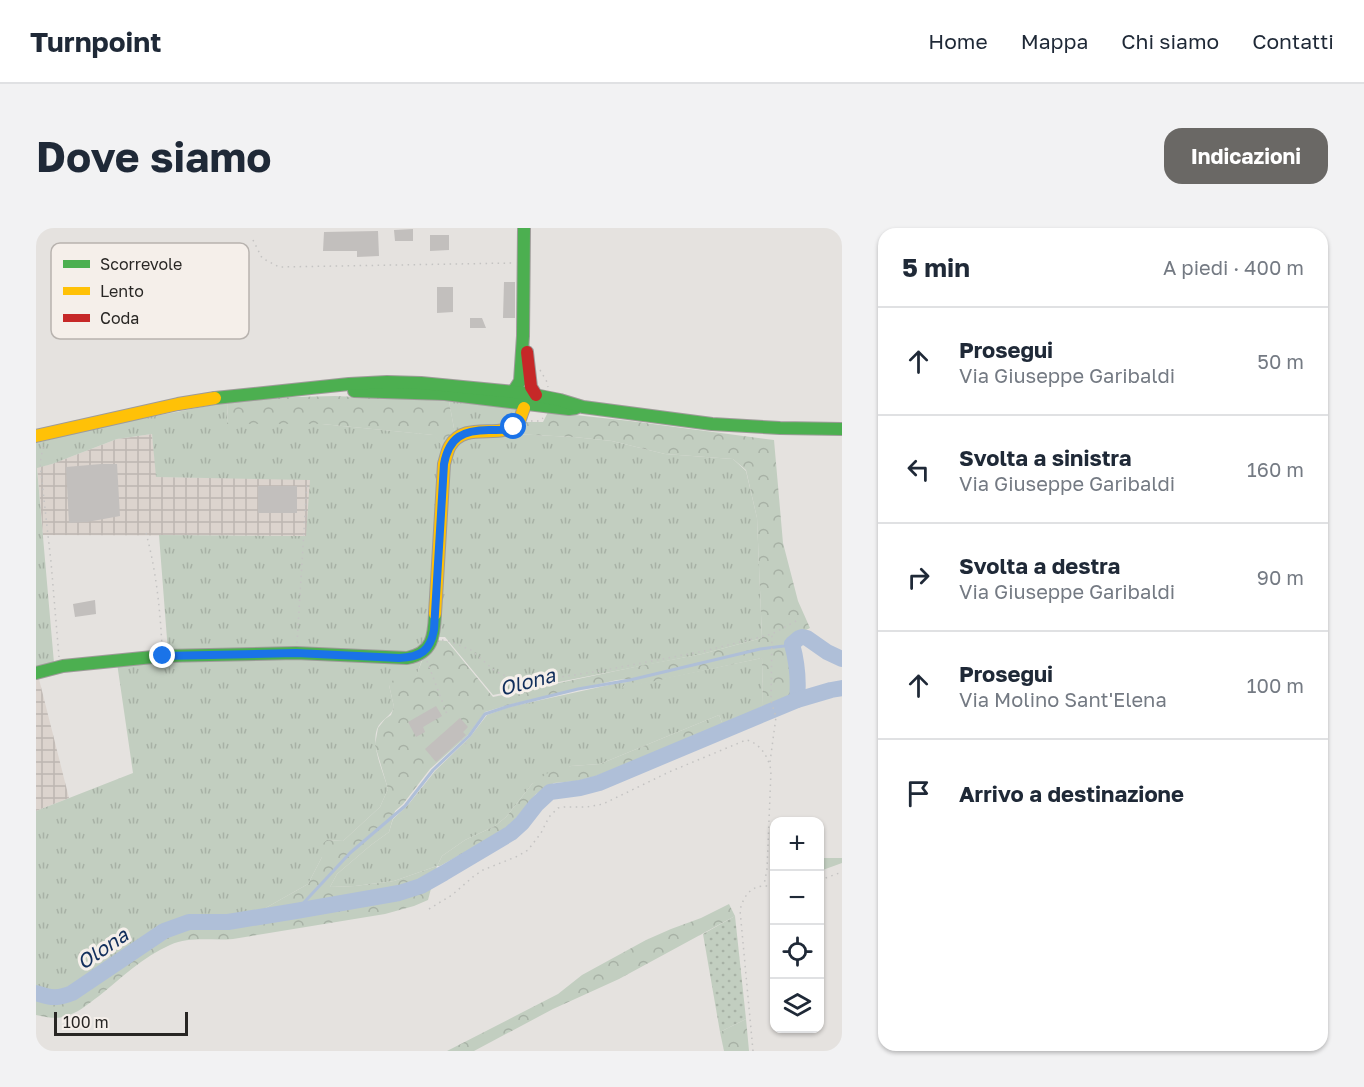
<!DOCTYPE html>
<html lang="it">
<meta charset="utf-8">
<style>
:root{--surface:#fff;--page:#f2f2f3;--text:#1f2937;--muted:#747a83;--line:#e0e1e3;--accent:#6a6865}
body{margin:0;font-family:"Golos Text",sans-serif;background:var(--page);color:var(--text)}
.controls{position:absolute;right:18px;bottom:18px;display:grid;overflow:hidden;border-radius:12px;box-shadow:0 2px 4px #0004}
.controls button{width:54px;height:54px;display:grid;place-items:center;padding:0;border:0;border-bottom:2px solid var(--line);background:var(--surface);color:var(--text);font:30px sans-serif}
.scale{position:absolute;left:18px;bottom:15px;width:134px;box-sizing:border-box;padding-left:6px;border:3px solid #282624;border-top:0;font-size:16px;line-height:21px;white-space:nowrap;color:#282624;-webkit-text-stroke:4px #f5efea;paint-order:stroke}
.stop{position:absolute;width:18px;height:18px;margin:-14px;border:4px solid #1a73e8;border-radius:50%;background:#fff}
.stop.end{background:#1a73e8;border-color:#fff;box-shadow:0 2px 6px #0008}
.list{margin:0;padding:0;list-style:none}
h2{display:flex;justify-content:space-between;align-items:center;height:78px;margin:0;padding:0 24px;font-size:26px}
h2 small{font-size:20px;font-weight:400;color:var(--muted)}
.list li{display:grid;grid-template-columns:39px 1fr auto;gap:18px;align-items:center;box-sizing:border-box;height:108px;padding:0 24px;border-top:2px solid var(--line)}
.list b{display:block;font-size:22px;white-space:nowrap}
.list p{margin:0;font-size:20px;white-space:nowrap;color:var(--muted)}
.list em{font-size:20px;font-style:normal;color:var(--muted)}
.icon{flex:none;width:33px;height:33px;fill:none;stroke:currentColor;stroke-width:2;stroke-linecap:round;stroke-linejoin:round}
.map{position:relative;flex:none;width:806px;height:823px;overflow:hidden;border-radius:18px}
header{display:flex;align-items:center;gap:36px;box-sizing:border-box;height:84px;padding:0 30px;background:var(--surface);border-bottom:2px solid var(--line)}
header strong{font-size:28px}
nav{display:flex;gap:33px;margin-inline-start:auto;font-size:21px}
.intro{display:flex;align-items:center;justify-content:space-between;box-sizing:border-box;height:144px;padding:0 36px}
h1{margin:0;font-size:42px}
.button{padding:15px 27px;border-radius:18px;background:var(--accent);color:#fff;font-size:21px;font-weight:700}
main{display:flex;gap:36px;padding:0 36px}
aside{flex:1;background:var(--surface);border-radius:18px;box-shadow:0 2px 4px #0004}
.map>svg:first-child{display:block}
.industrial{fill:url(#industrial-grid)}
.grass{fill:url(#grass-tufts)}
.forest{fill:url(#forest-crowns)}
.garden{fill:url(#garden-dots)}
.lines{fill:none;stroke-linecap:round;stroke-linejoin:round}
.stream{stroke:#afbfd8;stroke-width:3}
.river{stroke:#afbfd8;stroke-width:16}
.building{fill:#c2bfbd}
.fast-casing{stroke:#9e9b99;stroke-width:14}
.slow-casing{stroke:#9e9b99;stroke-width:14}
.jam-casing{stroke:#9e9b99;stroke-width:14}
.path{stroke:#c4c3c2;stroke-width:1.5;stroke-dasharray:1.5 4.5;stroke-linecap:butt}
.fast{stroke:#4caf50;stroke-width:12}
.slow{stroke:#ffc107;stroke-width:12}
.jam{stroke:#c62828;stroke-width:12}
.route{stroke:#1a73e8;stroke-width:8}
.labels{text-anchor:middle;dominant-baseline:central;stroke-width:6;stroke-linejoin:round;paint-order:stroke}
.water-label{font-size:20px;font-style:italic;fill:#112e5c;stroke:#f5efea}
.key{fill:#f5efea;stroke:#b8b3af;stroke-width:1.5}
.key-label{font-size:16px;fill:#282624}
</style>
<header>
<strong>Turnpoint</strong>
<nav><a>Home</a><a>Mappa</a><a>Chi siamo</a><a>Contatti</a></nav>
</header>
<div class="intro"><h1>Dove siamo</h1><a class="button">Indicazioni</a></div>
<main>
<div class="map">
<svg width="806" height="823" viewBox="0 0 806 823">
<defs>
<pattern id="industrial-grid" width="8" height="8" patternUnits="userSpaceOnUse" patternTransform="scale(1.5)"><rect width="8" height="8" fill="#dcd4ce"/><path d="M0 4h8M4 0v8" fill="none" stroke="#bdb6b1"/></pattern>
<pattern id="grass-tufts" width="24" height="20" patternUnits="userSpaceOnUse" patternTransform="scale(1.5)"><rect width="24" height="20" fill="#c2cec0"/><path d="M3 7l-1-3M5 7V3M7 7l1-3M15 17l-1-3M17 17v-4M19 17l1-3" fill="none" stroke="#a7b1a5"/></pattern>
<pattern id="forest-crowns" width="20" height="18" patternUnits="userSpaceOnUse" patternTransform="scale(1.5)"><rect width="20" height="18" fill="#c2cec0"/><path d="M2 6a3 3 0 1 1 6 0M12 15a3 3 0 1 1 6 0" fill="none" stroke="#a7b1a5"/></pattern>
<pattern id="garden-dots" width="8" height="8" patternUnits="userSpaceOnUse" patternTransform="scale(1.5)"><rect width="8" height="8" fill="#c2cec0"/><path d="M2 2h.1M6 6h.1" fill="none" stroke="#a7b1a5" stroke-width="1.8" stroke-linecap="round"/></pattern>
</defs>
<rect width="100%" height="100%" fill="#e5e2df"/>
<g class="industrial">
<polygon points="116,206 121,249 275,251 271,308 7,307 1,239 16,236 81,211"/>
<polygon points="2,447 33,570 0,583 0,448"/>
</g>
<g class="grass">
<polygon points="413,173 481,178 480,190 476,196 419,206"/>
<polygon points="192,174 191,196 286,196 398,207 408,220 395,405 387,420 368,426 132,424 123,307 270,308 274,252 120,249 116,206 81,211 16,236 1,240 18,435 0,440 0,215 73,197"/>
<polygon points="478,206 538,209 576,213 629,226 697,231 710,243 721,290 726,410 666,426 457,467 409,409 400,409 411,245 418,218 431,209"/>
<path d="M271 429 386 432 380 449 353 457 358 479C355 489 345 491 341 501 335 519 347 543 352 561L344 579 307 613 291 612 286 629 272 656 219 686 191 689H153L142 691 124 698 77 733 38 758 27 763 21 764 0 759V583L97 545 81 435Z"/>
<polygon points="726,430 727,478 687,497 683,487 564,536 535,538 496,556 470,589 459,598 429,612 406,628 401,638 358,653 319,658 294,659 301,646 335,617 353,604 357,591 372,577 399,543 434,509 451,487 473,479 582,455 591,454 587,459"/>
</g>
<g class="forest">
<polygon points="299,168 413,173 419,206 408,220 397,207 286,196 191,196 192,174 219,170"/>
<path d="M512 184 594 193 738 212 747 315 762 373 774 400 754 410 752 421 758 442V470L727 478 726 430 586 460 593 451 581 452 472 477 449 484 432 507 394 541 367 576 359 583 353 604 335 617 301 646 294 659 319 658 358 653 401 638 406 628 429 612 459 598 470 589 496 556 515 543 535 538 564 536 683 487 687 497 560 548 541 553 518 555 500 566 472 600 404 638H401L392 672 378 678 349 686 197 711C176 713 154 708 134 717 108 728 84 751 63 768 52 776 41 786 27 789 18 791 9 789 0 787V769C12 773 22 776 35 772L127 707 153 698H190L209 694 226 682 272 656 286 629 285 617 291 612 307 613 344 579 352 561 339 517 342 500 349 491 355 487 358 479 353 457 350 454 380 448 388 428 399 412 411 413 457 469 608 437 666 426 726 410 721 290 710 242 697 231 629 226 576 213 538 209 478 206 487 194H507Z"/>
<polygon points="784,630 806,630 806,635 784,643"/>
<polygon points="693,676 699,688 583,751 517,781 438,823 411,823 522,766 546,747 610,712 635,701 665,690"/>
<polygon points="710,791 713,823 688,823 684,804"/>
</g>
<polygon class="garden" points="699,688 710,791 684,804 667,706"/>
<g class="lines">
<polyline class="stream" points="260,683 314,625 369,578 397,542 433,508 449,486 473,478 542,461 594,452 724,421 748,418 756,416"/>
<g class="river">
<path d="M761 472C763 452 761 434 756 416L763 410 766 409 771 410 791 424 806 431"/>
<path d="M0 765C15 770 22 771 36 765L128 703 153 694H192L260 683 363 665 385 658 408 645 475 605 486 595 500 577 514 564 544 560 563 555 761 472 795 462 806 460"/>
</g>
</g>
<g class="building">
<polygon points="377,1 377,13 359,13 358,2"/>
<polygon points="342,3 343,28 321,29 321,23 287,23 288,4"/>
<polygon points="394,7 413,7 413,22 394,23"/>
<polygon points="468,54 479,54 479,90 467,90"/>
<polygon points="401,59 417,59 417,84 401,85"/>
<polygon points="434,90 446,90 450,100 434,100"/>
<polygon points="65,236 81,236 84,288 51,294 33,295 30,239"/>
<rect x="222" y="258" width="39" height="27"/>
<polygon points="59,372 60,386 39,389 37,376"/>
<polygon points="400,478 406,488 387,499 389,504 380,509 372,494"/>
<polygon points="424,490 432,499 427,504 430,507 400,534 389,521"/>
</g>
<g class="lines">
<defs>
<g id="fast">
<polyline points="318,163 409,166 533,181 540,180"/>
<polyline points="477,164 484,153 487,108 488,0"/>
<polyline points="179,170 313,156 351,154 385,155 489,165 524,172 547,179 676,196 744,200 806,201"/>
<path d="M0 445 27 438 127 428 260 425 371 430C397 425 398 408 399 386"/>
</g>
<g id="slow">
<polyline points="0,208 142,176 179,170"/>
<path d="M399 386 408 236C410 230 411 223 414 218 430 191 467 214 483 193 485 190 486 184 488 180"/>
</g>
<polyline id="jam" points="491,124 495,159 500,167"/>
</defs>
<use href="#fast" class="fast-casing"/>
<use href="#slow" class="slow-casing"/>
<use href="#jam" class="jam-casing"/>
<g class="path">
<polyline points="217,12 226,30 243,39 477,35"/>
<polyline points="504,142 511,154 512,159"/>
<polyline points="495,193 503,193 507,190"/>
<polyline points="7,219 4,236 15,334 23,429"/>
<path d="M110 305C120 342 124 380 126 418"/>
<polyline points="406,412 413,413 435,422 459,443 472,449 498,453 564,443 668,423 736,406 762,392"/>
<polyline points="261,415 271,254"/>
<polyline points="391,433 412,489"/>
<polyline points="425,511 430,516"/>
<polyline points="734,534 740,489 735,473 736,406"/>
<polyline points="784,652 806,644"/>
<path d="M393 681 416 667 438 648 447 642 482 628 492 622 505 605 513 589 522 580 528 579H551L567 576 633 544 710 512C723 514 733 529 735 543L731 641 728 657"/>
<path d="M717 823 704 682C709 663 719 655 738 659"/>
</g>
<use href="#fast" class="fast"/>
<use href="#slow" class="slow"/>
<use href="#jam" class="jam"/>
</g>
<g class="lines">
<path class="route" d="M127 428 260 425 363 430C385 429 394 423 398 402L408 236C413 209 427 202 453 202 462 202 470 203 478 199"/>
</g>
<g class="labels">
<g class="water-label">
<text transform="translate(491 453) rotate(-15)">Olona</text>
<text transform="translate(66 720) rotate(-34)">Olona</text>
</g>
</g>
<rect x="15" y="15" width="198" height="96" rx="9" class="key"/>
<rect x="27" y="32" width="27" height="8" fill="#4caf50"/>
<rect x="27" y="59" width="27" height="8" fill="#ffc107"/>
<rect x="27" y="86" width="27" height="8" fill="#c62828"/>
<g class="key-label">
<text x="64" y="42">Scorrevole</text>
<text x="64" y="69">Lento</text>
<text x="64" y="96">Coda</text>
</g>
</svg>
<div class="controls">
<button>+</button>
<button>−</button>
<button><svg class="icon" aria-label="locate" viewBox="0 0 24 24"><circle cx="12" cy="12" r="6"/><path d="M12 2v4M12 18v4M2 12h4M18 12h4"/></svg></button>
<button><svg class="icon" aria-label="layers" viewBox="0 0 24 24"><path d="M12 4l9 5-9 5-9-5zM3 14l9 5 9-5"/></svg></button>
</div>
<div class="scale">100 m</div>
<div class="stop" style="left:478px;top:199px"></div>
<div class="stop end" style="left:127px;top:428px"></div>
</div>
<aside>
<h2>5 min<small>A piedi · 400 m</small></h2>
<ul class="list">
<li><svg class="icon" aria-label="ahead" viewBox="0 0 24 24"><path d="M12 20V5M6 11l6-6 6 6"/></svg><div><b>Prosegui</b><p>Via Giuseppe Garibaldi</p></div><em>50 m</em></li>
<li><svg class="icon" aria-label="left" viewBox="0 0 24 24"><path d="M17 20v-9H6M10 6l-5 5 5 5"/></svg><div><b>Svolta a sinistra</b><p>Via Giuseppe Garibaldi</p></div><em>160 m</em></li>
<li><svg class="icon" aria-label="right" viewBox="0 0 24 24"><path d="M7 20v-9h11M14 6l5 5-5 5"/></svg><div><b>Svolta a destra</b><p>Via Giuseppe Garibaldi</p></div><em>90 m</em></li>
<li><svg class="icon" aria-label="ahead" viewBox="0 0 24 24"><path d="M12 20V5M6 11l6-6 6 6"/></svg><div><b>Prosegui</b><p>Via Molino Sant'Elena</p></div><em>100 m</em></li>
<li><svg class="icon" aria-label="arrive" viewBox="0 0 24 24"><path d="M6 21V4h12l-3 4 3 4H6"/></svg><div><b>Arrivo a destinazione</b></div></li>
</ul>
</aside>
</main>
